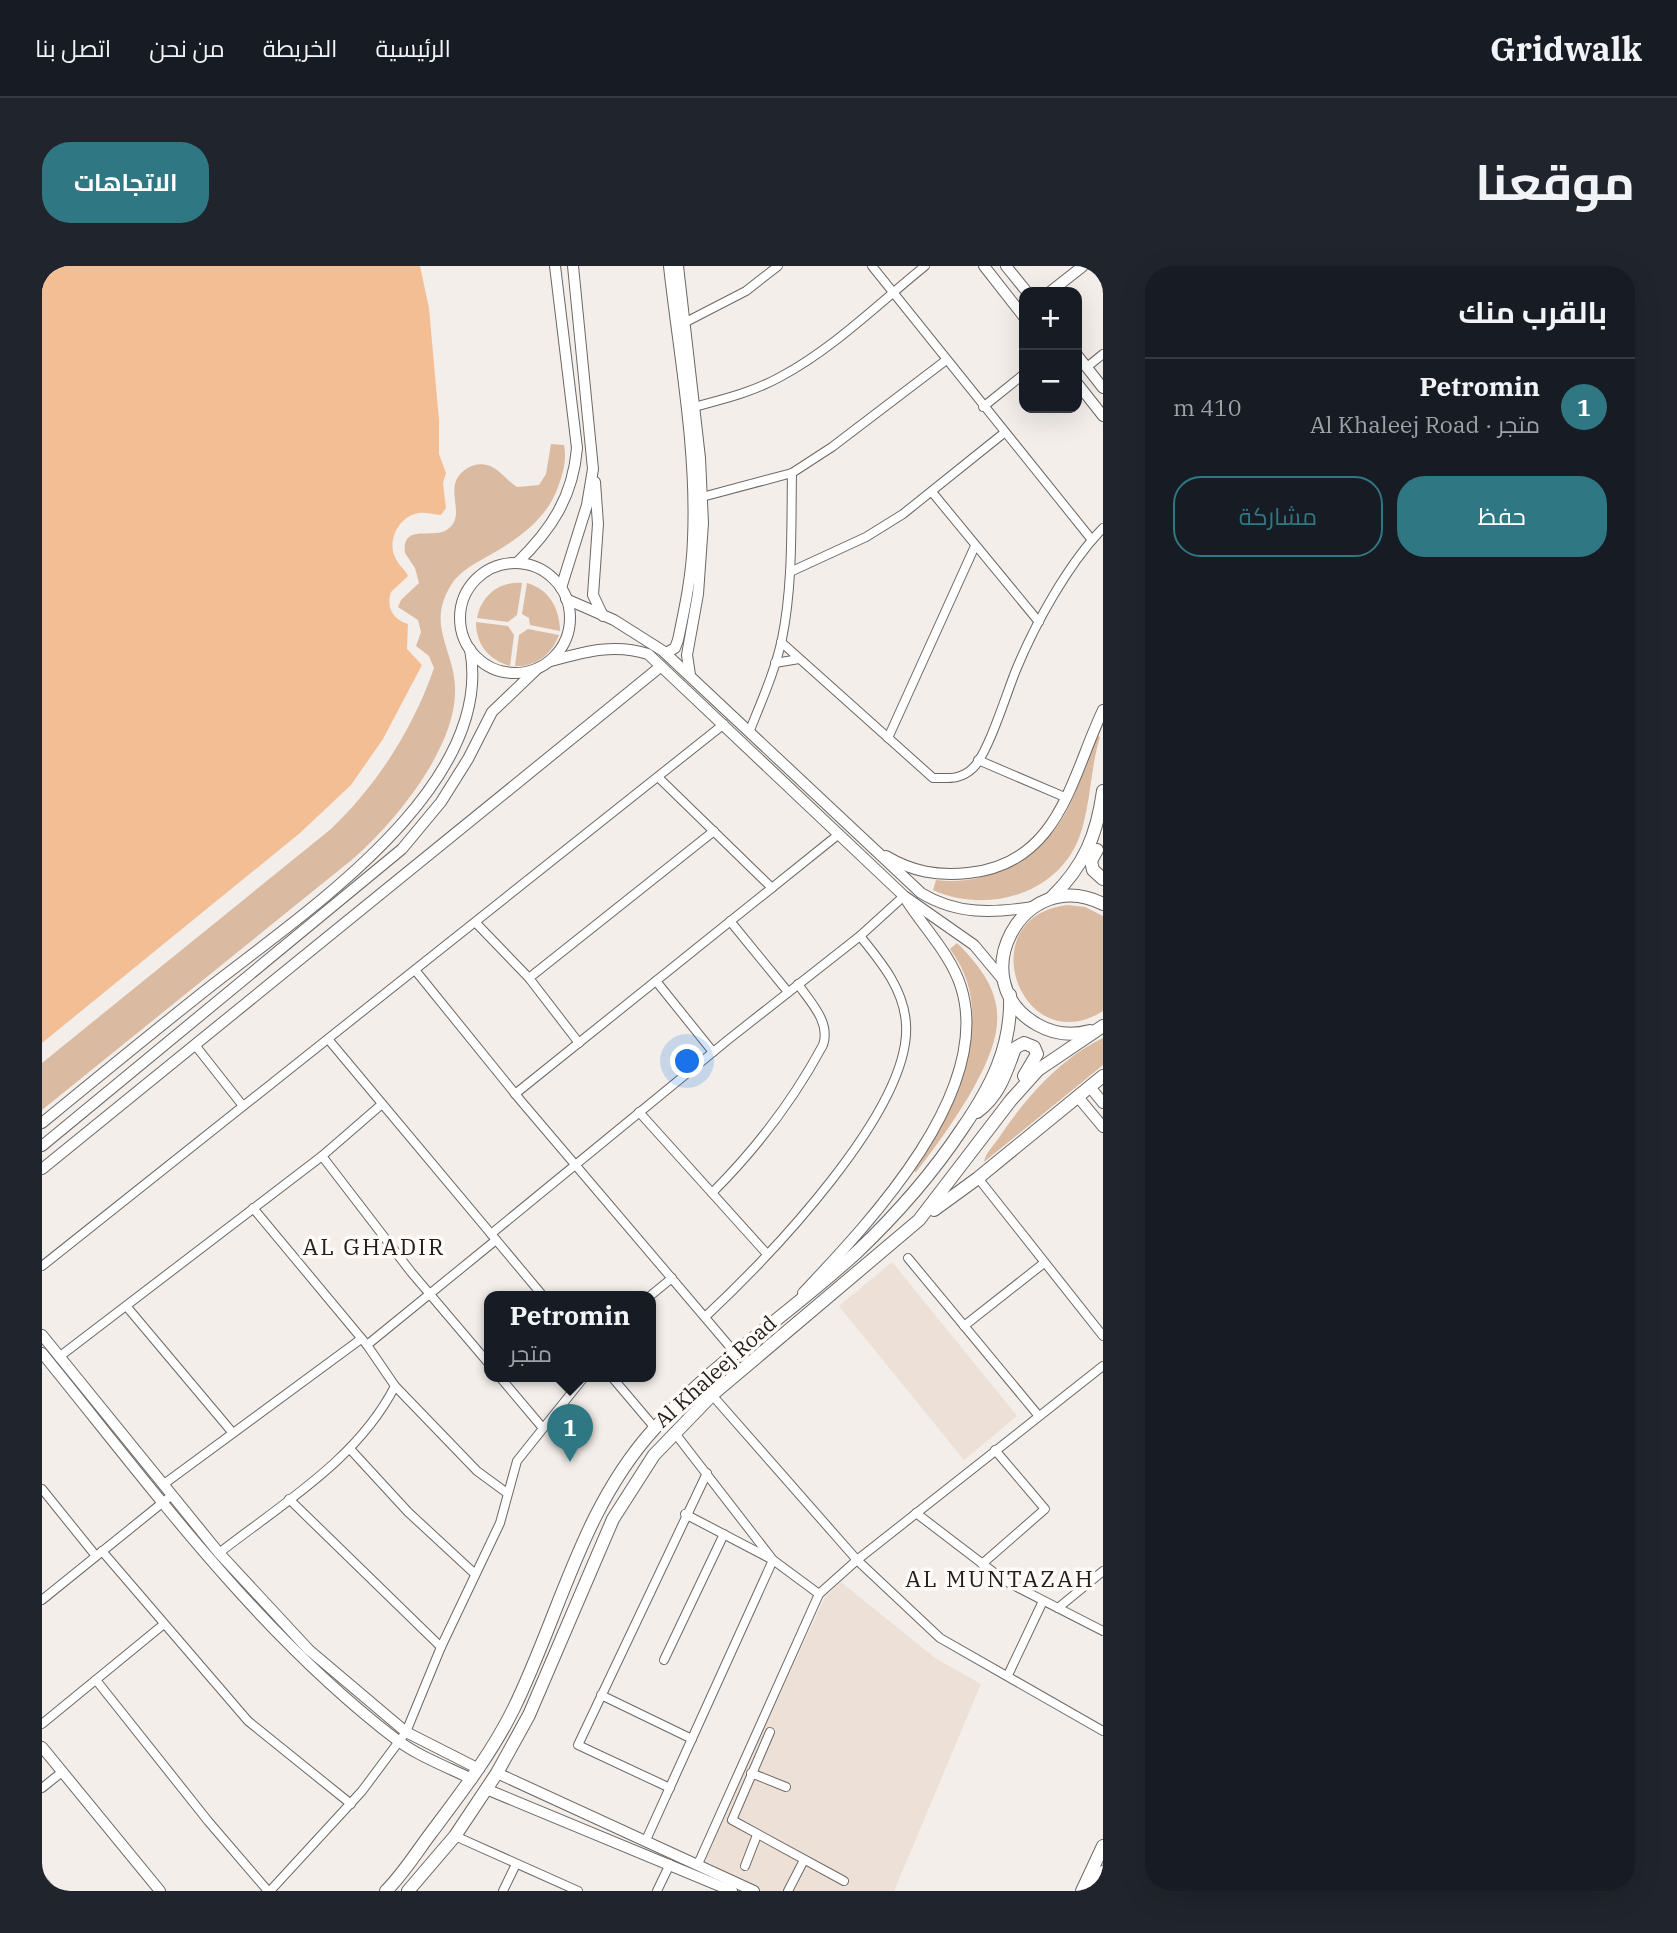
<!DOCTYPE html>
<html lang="ar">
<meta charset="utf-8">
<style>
:root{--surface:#171b24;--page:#20242c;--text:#f1f3f6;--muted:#9ea1a6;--line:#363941;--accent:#2f7782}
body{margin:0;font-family:"IBM Plex Serif",Cairo,serif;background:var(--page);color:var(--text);direction:rtl}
.controls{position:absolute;right:21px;top:21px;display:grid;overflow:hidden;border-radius:14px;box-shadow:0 7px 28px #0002}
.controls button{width:63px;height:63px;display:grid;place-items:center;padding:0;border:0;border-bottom:2px solid var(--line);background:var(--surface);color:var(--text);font:35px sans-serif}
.you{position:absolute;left:646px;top:796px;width:24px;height:24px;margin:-18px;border:5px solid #fff;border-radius:50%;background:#1a73e8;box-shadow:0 0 0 10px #1a73e833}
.badge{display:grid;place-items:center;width:46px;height:46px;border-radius:50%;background:var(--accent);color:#fff;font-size:23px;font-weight:700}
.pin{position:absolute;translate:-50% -58px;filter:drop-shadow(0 2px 4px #0008)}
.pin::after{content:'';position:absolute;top:37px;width:24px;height:21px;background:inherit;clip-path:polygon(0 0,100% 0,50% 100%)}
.popup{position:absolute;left:442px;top:1025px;width:172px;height:91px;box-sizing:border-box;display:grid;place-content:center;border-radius:14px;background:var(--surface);filter:drop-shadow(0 2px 5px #0005);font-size:23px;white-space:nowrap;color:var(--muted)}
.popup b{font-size:26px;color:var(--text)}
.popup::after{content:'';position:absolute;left:50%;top:100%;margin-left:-14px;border:14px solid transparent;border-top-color:var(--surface)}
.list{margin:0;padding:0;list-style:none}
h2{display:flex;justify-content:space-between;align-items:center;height:91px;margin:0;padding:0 28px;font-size:30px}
h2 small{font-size:23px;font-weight:400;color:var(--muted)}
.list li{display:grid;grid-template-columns:46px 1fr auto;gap:21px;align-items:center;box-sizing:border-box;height:98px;padding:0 28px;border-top:2px solid var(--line)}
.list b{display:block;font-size:26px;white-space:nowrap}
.list p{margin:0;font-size:23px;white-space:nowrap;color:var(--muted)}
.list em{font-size:23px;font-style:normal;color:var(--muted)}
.actions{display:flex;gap:14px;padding:21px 28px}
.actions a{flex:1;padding:16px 0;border:2px solid var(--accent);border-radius:28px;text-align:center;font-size:24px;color:var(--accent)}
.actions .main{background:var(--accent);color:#fff}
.map{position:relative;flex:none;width:1061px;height:1625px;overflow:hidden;direction:ltr;border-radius:28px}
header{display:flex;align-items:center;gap:42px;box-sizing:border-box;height:98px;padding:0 35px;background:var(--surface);border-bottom:2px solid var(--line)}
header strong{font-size:33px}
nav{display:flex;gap:38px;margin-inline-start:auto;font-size:24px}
.intro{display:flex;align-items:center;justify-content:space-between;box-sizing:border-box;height:168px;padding:0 42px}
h1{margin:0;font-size:49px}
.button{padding:18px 32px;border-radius:28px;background:var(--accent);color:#fff;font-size:24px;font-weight:700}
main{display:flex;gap:42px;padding:0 42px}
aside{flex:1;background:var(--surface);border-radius:28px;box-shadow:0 7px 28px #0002}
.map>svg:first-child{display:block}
.built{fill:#ece0d7}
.green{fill:#dabaa1}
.water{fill:#f4be94}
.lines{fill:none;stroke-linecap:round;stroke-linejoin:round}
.street-casing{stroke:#6c6865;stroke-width:10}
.secondary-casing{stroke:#6c6865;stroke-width:12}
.primary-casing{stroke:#6c6865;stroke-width:14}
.street{stroke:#fff;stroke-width:8}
.secondary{stroke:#fff;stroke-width:10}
.primary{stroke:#fff;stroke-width:12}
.labels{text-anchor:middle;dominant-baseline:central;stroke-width:7;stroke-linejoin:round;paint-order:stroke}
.street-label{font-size:21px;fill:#22201f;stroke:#fffbf9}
.neighbourhood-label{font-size:23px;letter-spacing:2px;fill:#22201f;stroke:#fffbf9}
</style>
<header>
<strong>Gridwalk</strong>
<nav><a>الرئيسية</a><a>الخريطة</a><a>من نحن</a><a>اتصل بنا</a></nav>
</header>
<div class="intro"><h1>موقعنا</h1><a class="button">الاتجاهات</a></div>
<main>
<aside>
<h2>بالقرب منك<small></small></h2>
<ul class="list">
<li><span class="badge">1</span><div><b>Petromin</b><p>متجر · Al Khaleej Road</p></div><em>410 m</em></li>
</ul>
<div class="actions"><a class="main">حفظ</a><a>مشاركة</a></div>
</aside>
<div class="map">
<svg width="1061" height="1625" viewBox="0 0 1061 1625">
<rect width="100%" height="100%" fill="#f3eeea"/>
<g class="built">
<polygon points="850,996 975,1150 922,1194 797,1040"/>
<polygon points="799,1316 893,1392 939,1418 852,1625 719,1625 659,1598 783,1331"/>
</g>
<g class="green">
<path d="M509 178 522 179C525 194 521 207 516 221 505 253 475 274 446 290 432 298 418 305 409 319 384 360 412 383 413 421 416 480 353 556 312 592L0 844V797L289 563C335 519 371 463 392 402L387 390 374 380 379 366 376 354 356 341 359 334 377 317 373 302 363 287C359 258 389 272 403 265 429 251 397 221 424 203 430 199 438 197 445 199 457 202 465 215 475 221L497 219 504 208Z"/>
<path d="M480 317 475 349 466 356 435 352C439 330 457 315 480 317Z"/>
<path d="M485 317C507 323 518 343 518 365L488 359 487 352 480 348Z"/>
<path d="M434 356 466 360 472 369 468 400C447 394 434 379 434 356Z"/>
<path d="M486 363 517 369C510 388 494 401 473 400L477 369Z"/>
<path d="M1054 469 1058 471C1048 503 1049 540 1037 572 1015 629 944 648 891 624L894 614C940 620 989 597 1016 559 1034 533 1043 499 1054 469Z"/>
<path d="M1026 639 1043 641 1061 650V745C979 797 926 650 1026 639Z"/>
<path d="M915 677C966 727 965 761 932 821 915 851 895 879 874 906L870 904C905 838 962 756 908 683Z"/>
<path d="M1061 772V799L942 896C943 888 951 880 956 873 983 833 1016 794 1061 772Z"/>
</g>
<path class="water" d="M0 0H378L387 42 397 154V188L404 207 401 217 404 242 399 249C392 249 384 246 377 247 357 250 345 274 353 291 356 299 363 303 366 310L349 326C344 342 351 353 366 358L365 383 380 399 341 473 309 519 258 567 0 777Z"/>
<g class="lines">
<defs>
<g id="street">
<polyline points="830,0 1050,274"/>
<polyline points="640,58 704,25 736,0"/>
<polyline points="1045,101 1061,88"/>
<path d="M652 141C682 133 711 126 738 111 791 83 837 37 883 0"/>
<polyline points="941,141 982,108"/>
<polyline points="890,226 997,356"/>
<polyline points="660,231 750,207 790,181 903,95"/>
<polyline points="748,306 824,271 861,248 962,167"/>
<path d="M739 376 891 512C906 512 919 514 931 502 946 488 965 426 974 404 993 358 1026 298 1061 262"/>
<polyline points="733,397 757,393"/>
<path d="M708 464C720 434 733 405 740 373 751 319 749 262 750 207"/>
<polyline points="846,472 933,280"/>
<polyline points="936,494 1025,532"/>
<polyline points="617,512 730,622"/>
<polyline points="688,655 746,726"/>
<polyline points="434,657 487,712"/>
<polyline points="373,704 479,835 694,1088"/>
<polyline points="614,715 671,786"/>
<polyline points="286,773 501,1030"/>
<polyline points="537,777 487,712 672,565"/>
<polyline points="153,779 201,840"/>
<polyline points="473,828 797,568"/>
<polyline points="597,846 725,988"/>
<polyline points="280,890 369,1006 448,1099"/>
<polyline points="936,912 1061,1070"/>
<path d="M670 927C715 882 751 835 781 779 789 756 768 736 756 718"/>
<polyline points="211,942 325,1079 353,1120 435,1205 465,1227"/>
<polyline points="449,968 687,773 818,670 862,630"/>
<polyline points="866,992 996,1149"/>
<polyline points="0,1000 682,458"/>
<polyline points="608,1030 630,1012"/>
<polyline points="85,1041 190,1166"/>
<path d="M663 1051C724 994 870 844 864 758 862 723 839 696 818 670"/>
<polyline points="922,1060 1002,997"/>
<polyline points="325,1079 454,974"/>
<polyline points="17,1091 280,890 340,838"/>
<polyline points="457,1110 500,1161"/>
<polyline points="569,1110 613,1162"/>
<polyline points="670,1129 815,1294 898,1372 1061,1465"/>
<polyline points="632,1166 731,1294 777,1328"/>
<polyline points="309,1184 366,1246 433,1308"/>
<polyline points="122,1218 319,1073"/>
<polyline points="0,1223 54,1290"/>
<polyline points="247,1233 399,1381"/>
<polyline points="874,1247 963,1315 1061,1365"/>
<polyline points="60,1285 206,1455 309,1538"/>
<path d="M177 1287C241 1237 316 1193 353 1120"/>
<polyline points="940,1298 1003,1243 953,1184"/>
<polyline points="0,1334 130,1229"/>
<polyline points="1016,1342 1061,1305"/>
<polyline points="622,1394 682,1268"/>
<polyline points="966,1409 1001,1335"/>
<polyline points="54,1414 166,1555 226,1625"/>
<polyline points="559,1429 650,1473"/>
<polyline points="0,1458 122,1358"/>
<polyline points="728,1466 690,1554 802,1615"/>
<polyline points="709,1507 744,1521"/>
<polyline points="0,1522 20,1506"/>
<polyline points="628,1522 536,1479 665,1207"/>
<polyline points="413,1570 536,1625"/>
<polyline points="604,1574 731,1294 643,1248"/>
<polyline points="656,1598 777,1328 815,1294 1061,1100"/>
<polyline points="703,1600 715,1569"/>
<polyline points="0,1614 9,1625"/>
<polyline points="228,1625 320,1525 364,1466 399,1381 458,1257 475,1195 543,1110"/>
<polyline points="461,1625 474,1598"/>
<polyline points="615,1625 628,1598"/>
<polyline points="746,1625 762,1594"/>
</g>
<g id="secondary">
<polyline points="636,0 658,192 661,257 656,328 645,389 648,409"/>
<polyline points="942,0 982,51"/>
<polyline points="964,0 985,26"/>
<polyline points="1008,26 1041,0"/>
<polyline points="1035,89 1061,122"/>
<polyline points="1035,117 1061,150"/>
<polyline points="553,216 556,258 551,329 561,350"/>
<path d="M475 297C509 264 531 231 535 182L513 0"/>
<circle cx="473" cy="352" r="55"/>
<polyline points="519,322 545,239 551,203 531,0"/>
<path d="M524 333 572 354 621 385 879 627C915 649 951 647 991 641"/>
<path d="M624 387 633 382 636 374C643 341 650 308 651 273 655 182 637 90 627 0"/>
<path d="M509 395C542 386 572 377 606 388L862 630 932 679 962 715"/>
<path d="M844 590C871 606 895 610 926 607 1018 598 1029 511 1061 444"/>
<polyline points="1048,821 1061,837"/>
<polyline points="1036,831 1061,861"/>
<path d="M0 857C56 811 112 765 169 720 263 646 454 520 428 383"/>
<polyline points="0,880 360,583 399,536 426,493 450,446 495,403"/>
<polyline points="0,903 618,401"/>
<path d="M761 1027C827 957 952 826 919 721 909 689 883 663 865 635"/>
<polyline points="0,1069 177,1287 267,1384 364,1466 437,1503"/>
<path d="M0 1087C110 1222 215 1367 355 1474 376 1490 405 1501 430 1513"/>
<polyline points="0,1481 118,1625"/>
<polyline points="455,1507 712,1625"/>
<polyline points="444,1523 690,1625"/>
</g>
<g id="primary">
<polyline points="1055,584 1049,595 1051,604 1061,613"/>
<path d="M1010 631C1042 600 1055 569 1061 525"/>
<path d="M1048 765C1030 770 1012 768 996 759 918 716 981 597 1061 638"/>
<path d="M935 846C957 830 964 807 973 782L982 777 992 781 995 788 982 810"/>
<polyline points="892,944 936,912 1061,810"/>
<path d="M344 1625C361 1608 374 1587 389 1567 419 1527 450 1487 472 1442 518 1348 540 1242 612 1163 672 1096 749 1047 815 986 854 949 890 908 920 863 949 821 970 781 968 729"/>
<polyline points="366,1625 413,1570 455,1507 487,1449 571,1253 612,1189 670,1129 877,954 969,834 996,804 1061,760"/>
<polyline points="1040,1625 1061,1580"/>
<polyline points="1052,1625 1061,1606"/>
</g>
</defs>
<use href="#street" class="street-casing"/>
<use href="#secondary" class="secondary-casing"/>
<use href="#primary" class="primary-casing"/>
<use href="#street" class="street"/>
<use href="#secondary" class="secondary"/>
<use href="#primary" class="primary"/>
</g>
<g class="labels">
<g class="street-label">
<text transform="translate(673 1105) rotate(-42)">Al Khaleej Road</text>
</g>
<g class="neighbourhood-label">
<text x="332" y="980">AL GHADIR</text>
<text x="958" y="1312">AL MUNTAZAH</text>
</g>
</g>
</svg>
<div class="controls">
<button>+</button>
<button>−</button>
</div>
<div class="you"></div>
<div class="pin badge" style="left:528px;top:1196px">1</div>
<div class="popup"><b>Petromin</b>متجر</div>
</div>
</main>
